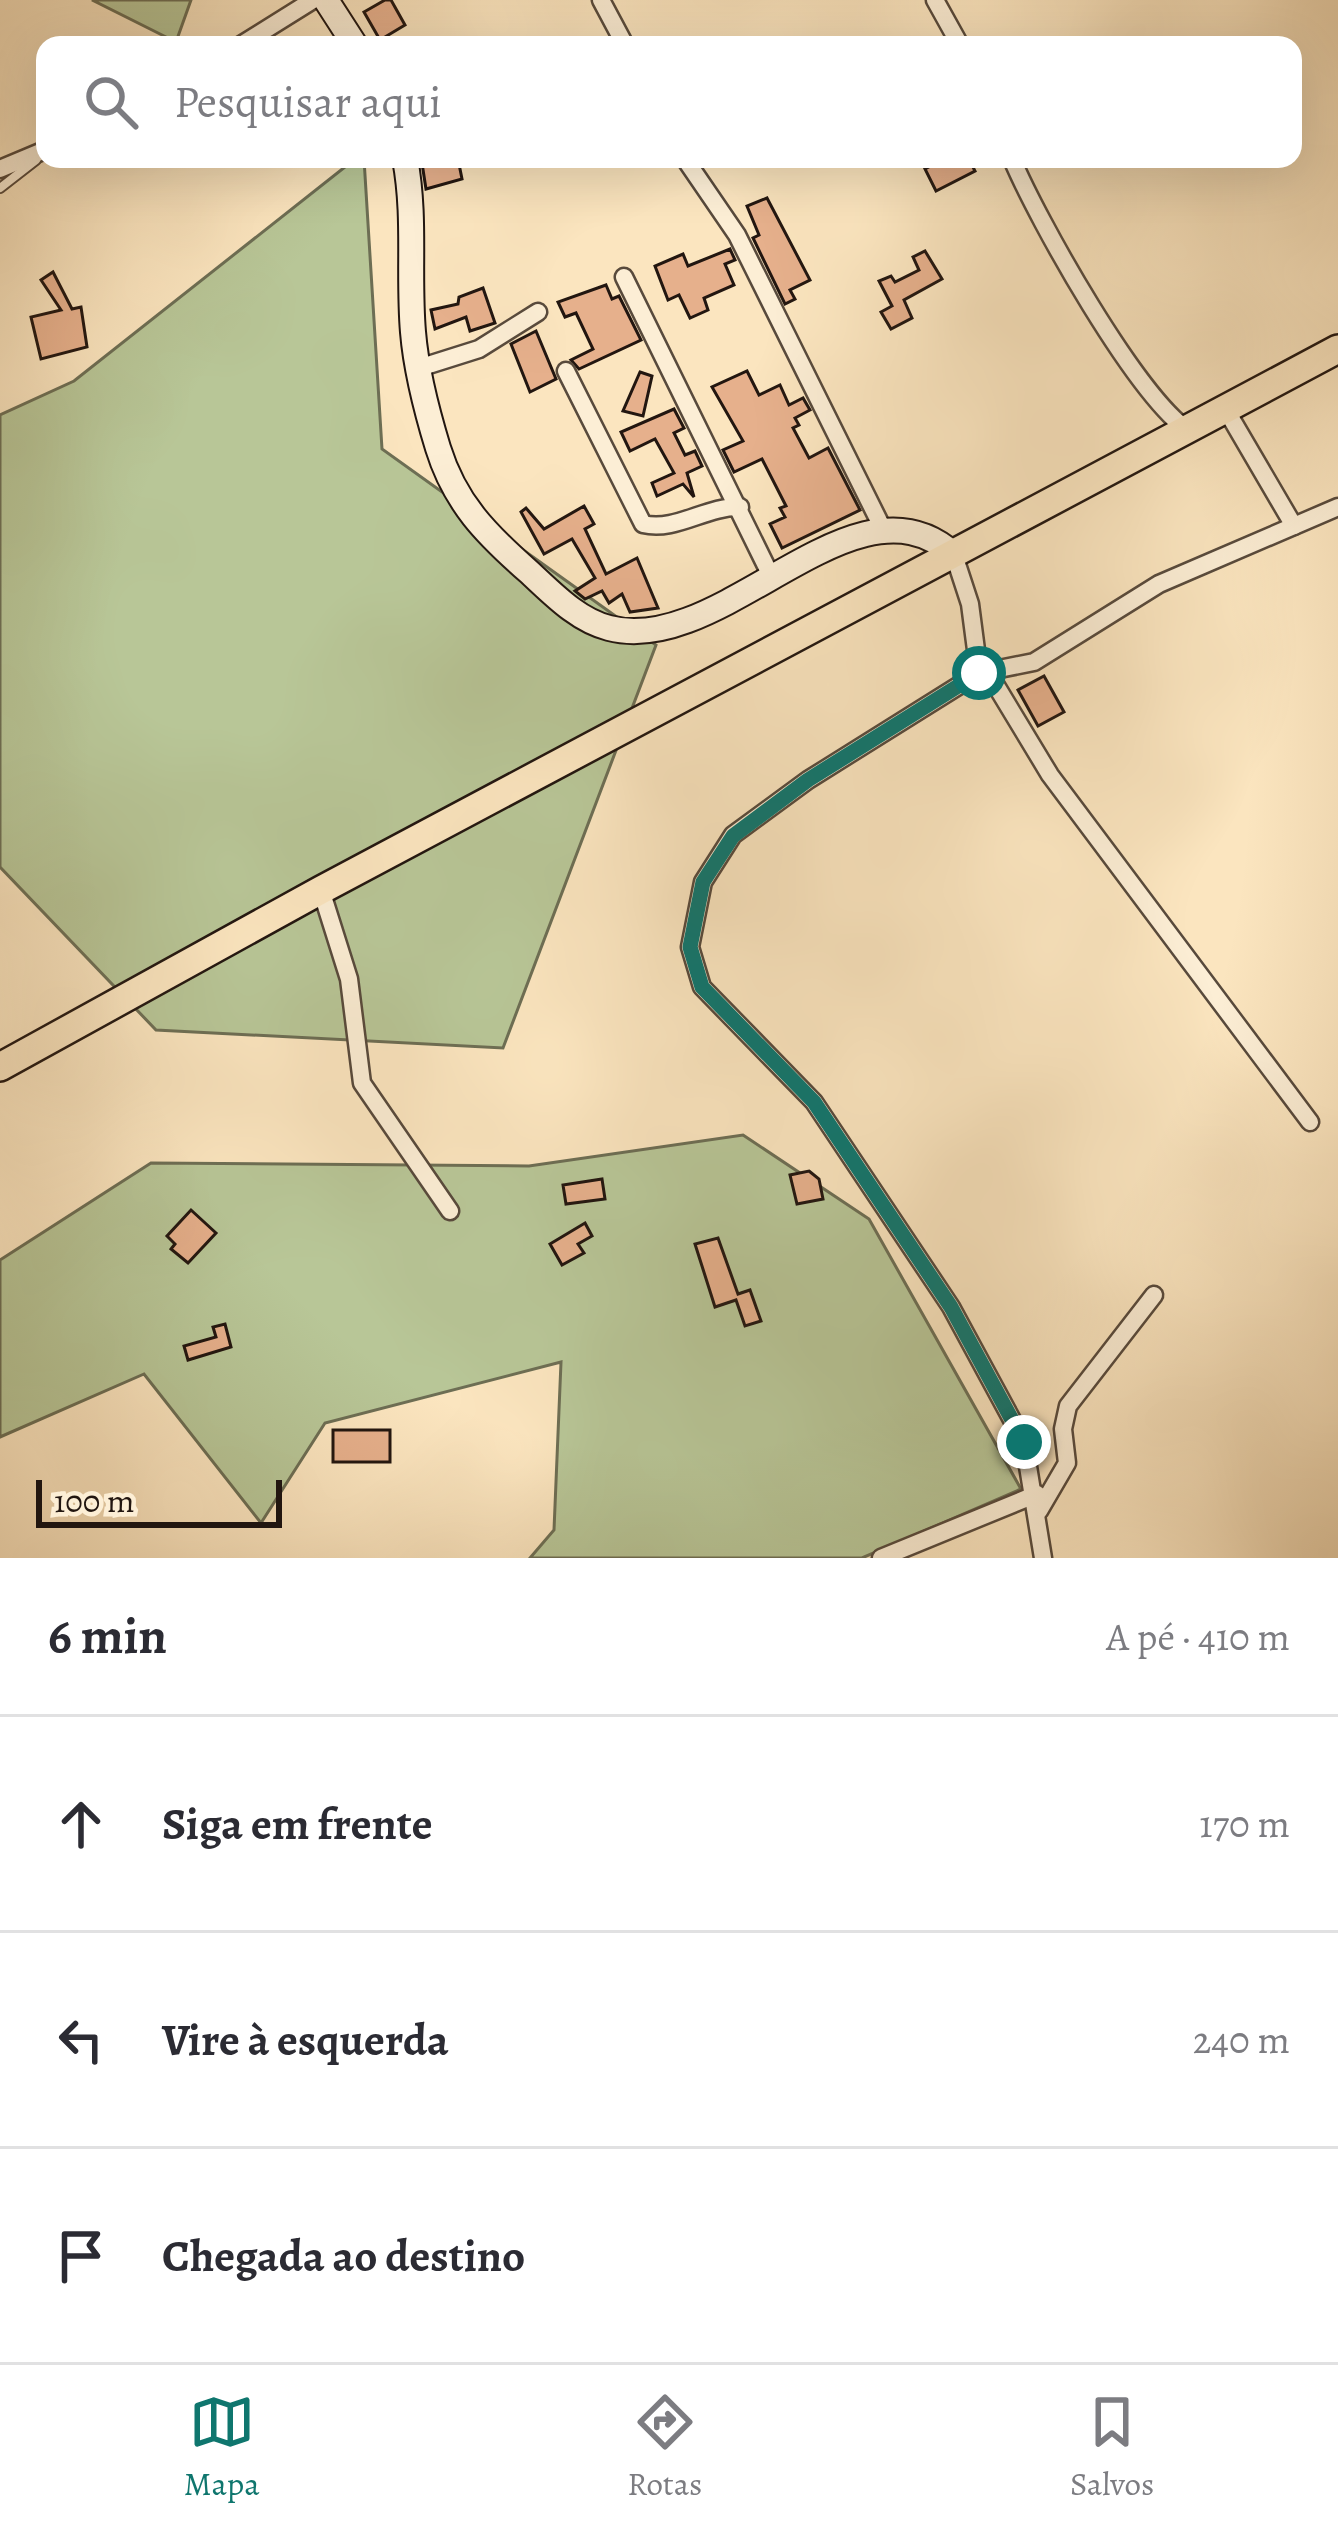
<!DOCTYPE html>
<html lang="pt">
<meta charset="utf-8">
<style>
:root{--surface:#fff;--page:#f7f7f7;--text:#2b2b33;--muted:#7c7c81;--line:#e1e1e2;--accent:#0f766e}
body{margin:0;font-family:Alegreya,serif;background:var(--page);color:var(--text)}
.scale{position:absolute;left:36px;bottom:30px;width:246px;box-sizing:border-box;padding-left:12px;border:6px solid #221610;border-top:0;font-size:33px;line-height:42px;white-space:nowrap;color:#221610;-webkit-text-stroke:9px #fceed5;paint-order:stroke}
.stop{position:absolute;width:36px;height:36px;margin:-27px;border:9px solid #0f766e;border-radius:50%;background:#fff}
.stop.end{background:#0f766e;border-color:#fff;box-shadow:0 3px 12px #0008}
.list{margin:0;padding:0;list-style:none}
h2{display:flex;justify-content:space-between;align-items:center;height:156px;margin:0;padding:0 48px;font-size:51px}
h2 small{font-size:39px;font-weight:400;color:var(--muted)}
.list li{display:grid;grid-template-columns:78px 1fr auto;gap:36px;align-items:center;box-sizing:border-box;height:216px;padding:0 48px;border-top:3px solid var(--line)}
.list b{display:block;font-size:45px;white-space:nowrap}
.list em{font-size:39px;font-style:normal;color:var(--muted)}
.icon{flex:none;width:66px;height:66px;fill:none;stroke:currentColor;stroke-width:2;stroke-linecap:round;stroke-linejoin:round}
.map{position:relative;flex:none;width:1338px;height:1558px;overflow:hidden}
.search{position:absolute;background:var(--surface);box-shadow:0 12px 48px #0002;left:36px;right:36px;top:36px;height:132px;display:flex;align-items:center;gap:30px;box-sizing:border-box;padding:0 42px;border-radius:24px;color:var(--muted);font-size:45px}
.sheet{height:804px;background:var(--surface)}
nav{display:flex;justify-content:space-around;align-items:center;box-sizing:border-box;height:168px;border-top:3px solid var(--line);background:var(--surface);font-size:33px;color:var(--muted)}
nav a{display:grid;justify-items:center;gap:6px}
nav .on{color:var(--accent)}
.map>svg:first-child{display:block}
.green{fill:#b8c697;stroke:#6d6e54;stroke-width:3}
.building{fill:#e6b08c;stroke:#221610;stroke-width:3}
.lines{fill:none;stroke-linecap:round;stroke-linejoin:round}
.lane-casing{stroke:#584a3c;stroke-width:12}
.street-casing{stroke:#584a3c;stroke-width:21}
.secondary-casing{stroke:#221610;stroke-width:28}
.primary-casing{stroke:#221610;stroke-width:32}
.lane{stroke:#fceed5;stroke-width:8}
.street{stroke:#fceed5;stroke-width:16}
.secondary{stroke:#fceed5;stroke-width:24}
.primary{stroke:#fbe5bf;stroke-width:27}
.route{stroke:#0f766e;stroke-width:15}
</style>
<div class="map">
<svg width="1338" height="1558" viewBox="0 0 1338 1558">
<rect width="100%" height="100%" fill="#fbe5bf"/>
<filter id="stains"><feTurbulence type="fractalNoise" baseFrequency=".00167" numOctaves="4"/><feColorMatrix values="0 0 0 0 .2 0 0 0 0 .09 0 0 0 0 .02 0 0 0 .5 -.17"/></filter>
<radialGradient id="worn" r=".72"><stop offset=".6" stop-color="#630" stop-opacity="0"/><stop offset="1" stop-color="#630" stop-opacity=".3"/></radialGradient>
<g class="green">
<polygon points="92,0 191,0 176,42"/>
<polygon points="355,159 364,159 382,449 656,645 503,1048 156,1030 0,867 0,415 74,381"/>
<polygon points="743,1135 869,1219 1021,1489 862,1558 530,1558 554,1530 561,1362 325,1423 261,1523 144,1374 0,1437 0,1260 151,1163 529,1166"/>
</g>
<g class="building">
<polygon points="385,0 391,0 405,25 380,40 364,12"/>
<polygon points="438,159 458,159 462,179 426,189 422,163"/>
<polygon points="944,159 969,159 975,171 936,191 925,169"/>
<polygon points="767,198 810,280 790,290 795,299 785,304 753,238 759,235 747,206"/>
<polygon points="730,249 735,260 725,264 734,285 704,298 708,310 690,318 679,295 668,300 655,266 683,254 688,266"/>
<polygon points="925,251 942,279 904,300 912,318 891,329 881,312 892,306 879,281 891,276 895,282 919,270 913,257"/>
<polygon points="53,272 72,309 81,307 87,347 41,359 31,317 61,310 41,280"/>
<polygon points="606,285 612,299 619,296 641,340 579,369 571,360 593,349 576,313 565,317 558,302"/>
<polygon points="483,288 495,323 470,331 466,317 435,329 431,310 458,304 459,297"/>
<polygon points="536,331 556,379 530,392 511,344"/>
<polygon points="747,371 759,395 780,385 789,405 803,398 810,410 795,418 799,425 793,428 809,458 828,448 860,510 782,548 770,524 785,517 780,508 786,506 762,459 734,472 723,450 743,441 712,387"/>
<polygon points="640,372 652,376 643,416 623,411"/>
<polygon points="674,409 684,428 674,433 685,455 695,451 702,466 687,473 694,497 683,484 657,496 652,483 674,473 655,439 630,451 621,432"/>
<polygon points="584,506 594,524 585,529 606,574 637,558 658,608 630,612 622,594 609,603 602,591 585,599 575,591 595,578 572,539 544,554 521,512 526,508 544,529"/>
<polygon points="1044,676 1064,712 1038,726 1018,690"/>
<polygon points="809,1171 819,1179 823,1199 797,1204 790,1175"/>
<polygon points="602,1179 605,1199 566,1204 563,1185"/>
<polygon points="191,1210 216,1233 188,1263 171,1249 175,1244 167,1236"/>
<polygon points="585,1223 592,1236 578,1244 584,1253 562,1265 550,1244"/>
<polygon points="718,1238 738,1294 750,1290 761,1321 745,1326 736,1300 715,1307 695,1244"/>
<polygon points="225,1324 231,1347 188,1360 184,1346 216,1337 213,1327"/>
<rect x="333" y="1430" width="57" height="32"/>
</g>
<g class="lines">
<defs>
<polyline id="lane" points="0,188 36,160"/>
<g id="street">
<polyline points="601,0 625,45"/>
<polyline points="935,0 960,45"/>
<polyline points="241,45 313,0"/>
<polyline points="685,159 737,235 882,527"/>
<path d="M1012 159C1038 221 1137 397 1189 431"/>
<polyline points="0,169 45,150"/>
<polyline points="624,277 772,578"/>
<polyline points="422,367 479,349 538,312"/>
<path d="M566 371 643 524C676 532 706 506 740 507"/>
<polyline points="1225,408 1294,526"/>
<polyline points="954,555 970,604 979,673"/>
<polyline points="989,674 1050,775 1310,1122"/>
<polyline points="321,890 349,979 362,1083 450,1211"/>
<polyline points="1039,1511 1067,1463 1063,1429 1068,1406 1154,1295"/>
<polyline points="881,1558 1037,1494"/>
<polyline points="1043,1558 1024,1442 951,1307 814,1102 702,987 690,947 703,882 733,835 808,780 979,673 1034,662 1159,584 1338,507"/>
</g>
<g id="secondary">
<polyline points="326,0 355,45"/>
<path d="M405 159C416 217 408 273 413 332 416 369 427 412 438 448 455 503 486 534 528 571 552 593 577 620 609 628 723 658 855 464 954 555"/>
</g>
<polyline id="primary" points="0,1067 321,890 1338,349"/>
</defs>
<use href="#lane" class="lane-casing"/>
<use href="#street" class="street-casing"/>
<use href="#secondary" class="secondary-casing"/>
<use href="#primary" class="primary-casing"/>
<use href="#lane" class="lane"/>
<use href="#street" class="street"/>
<use href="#secondary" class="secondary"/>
<use href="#primary" class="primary"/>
</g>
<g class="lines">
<polyline class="route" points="979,673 808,780 733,836 703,882 690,947 702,987 814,1102 951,1307 1024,1442"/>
</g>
<rect width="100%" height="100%" filter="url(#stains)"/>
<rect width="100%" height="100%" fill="url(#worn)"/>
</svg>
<div class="scale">100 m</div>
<div class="stop" style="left:979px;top:673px"></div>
<div class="stop end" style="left:1024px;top:1442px"></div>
<div class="search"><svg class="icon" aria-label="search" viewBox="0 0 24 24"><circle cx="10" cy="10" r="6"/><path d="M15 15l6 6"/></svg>Pesquisar aqui</div>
</div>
<section class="sheet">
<h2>6 min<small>A pé · 410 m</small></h2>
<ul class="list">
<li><svg class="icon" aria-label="ahead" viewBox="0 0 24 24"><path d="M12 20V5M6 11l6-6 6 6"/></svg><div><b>Siga em frente</b></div><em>170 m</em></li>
<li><svg class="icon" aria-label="left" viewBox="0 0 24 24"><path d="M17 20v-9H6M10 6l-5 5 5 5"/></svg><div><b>Vire à esquerda</b></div><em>240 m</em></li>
<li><svg class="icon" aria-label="arrive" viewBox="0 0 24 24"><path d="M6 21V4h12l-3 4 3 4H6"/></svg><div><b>Chegada ao destino</b></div></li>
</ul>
</section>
<nav>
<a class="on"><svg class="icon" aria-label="map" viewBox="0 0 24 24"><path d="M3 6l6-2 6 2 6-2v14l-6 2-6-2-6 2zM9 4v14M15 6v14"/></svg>Mapa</a>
<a><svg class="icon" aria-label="directions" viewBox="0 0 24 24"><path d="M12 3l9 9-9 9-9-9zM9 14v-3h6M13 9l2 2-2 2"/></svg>Rotas</a>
<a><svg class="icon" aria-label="saved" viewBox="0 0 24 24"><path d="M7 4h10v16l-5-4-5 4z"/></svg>Salvos</a>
</nav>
